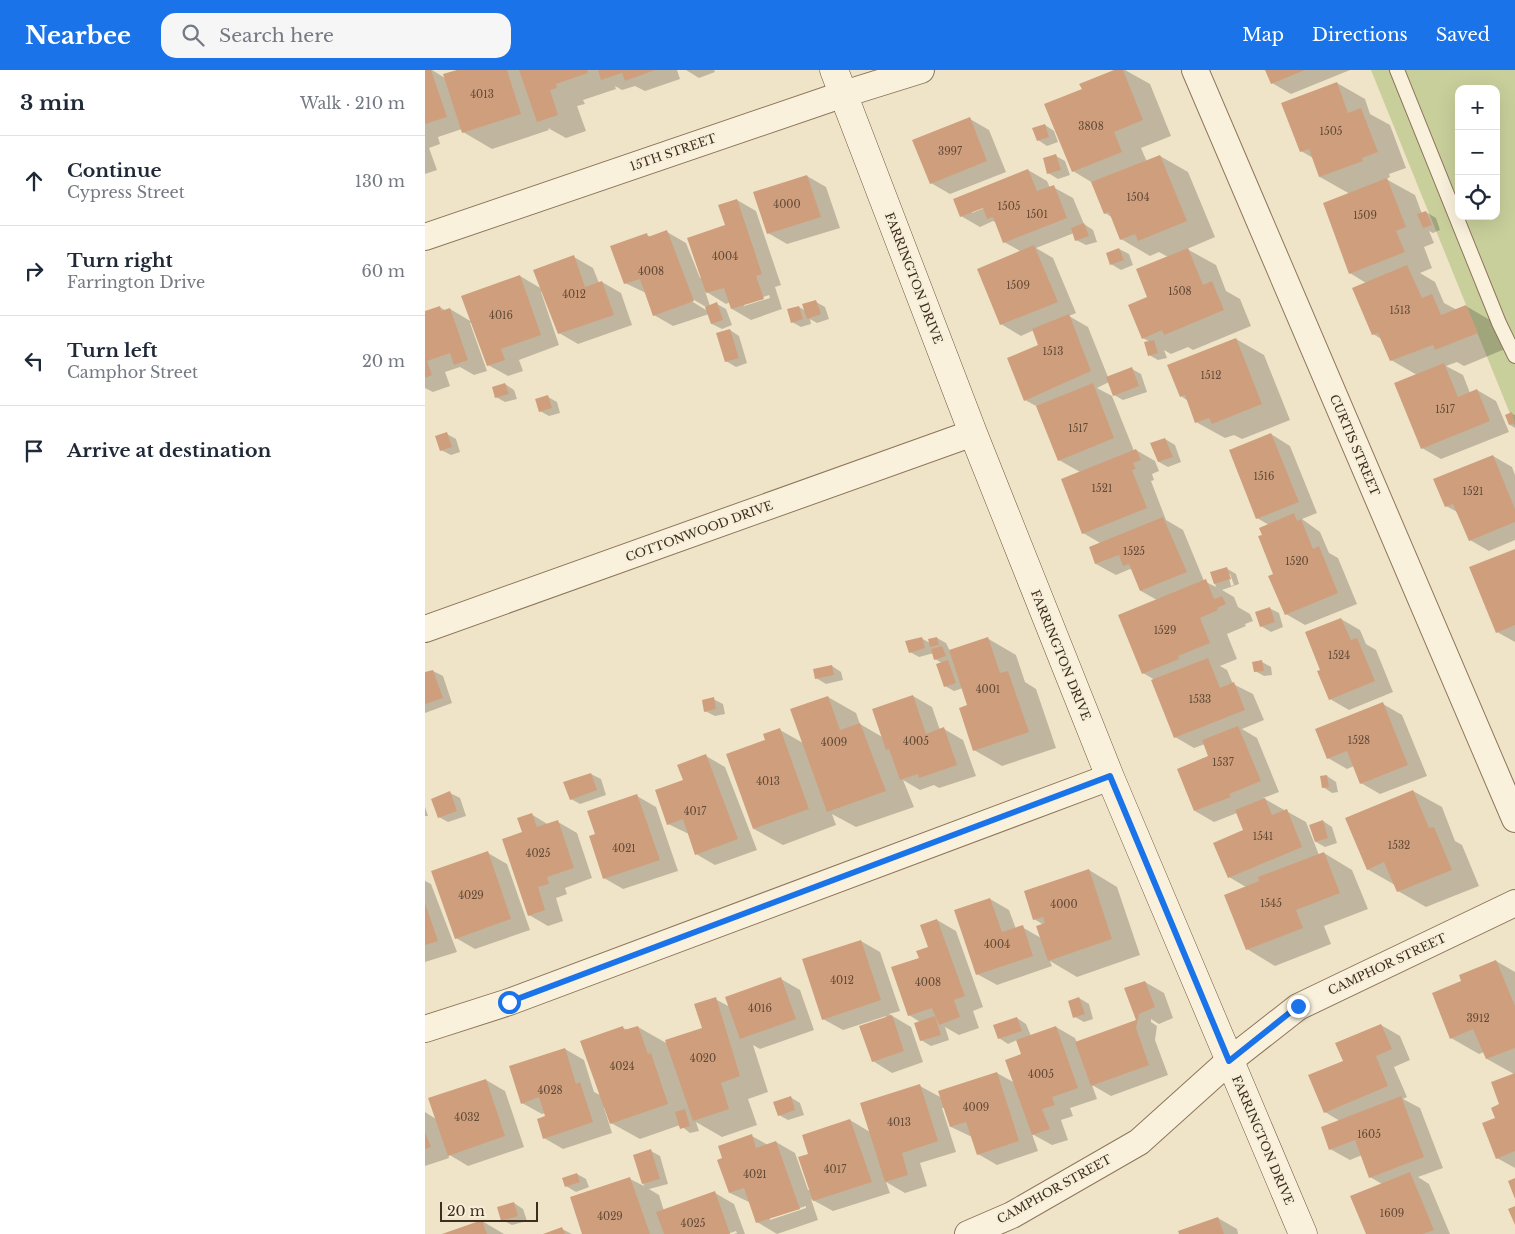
<!DOCTYPE html>
<meta charset="utf-8">
<style>
:root{--surface:#fff;--page:#f6f6f7;--text:#1f2937;--muted:#747a83;--line:#e0e1e3;--accent:#1a73e8}
body{margin:0;font-family:"Libre Baskerville",serif;background:var(--page);color:var(--text)}
.controls{position:absolute;right:15px;top:15px;display:grid;overflow:hidden;border-radius:10px;box-shadow:0 5px 20px #0002}
.controls button{width:45px;height:45px;display:grid;place-items:center;padding:0;border:0;border-bottom:1px solid var(--line);background:var(--surface);color:var(--text);font:25px sans-serif}
.scale{position:absolute;left:15px;bottom:12px;width:98px;box-sizing:border-box;padding-left:5px;border:2px solid #3d2e20;border-top:0;font-size:14px;line-height:18px;white-space:nowrap;color:#3d2e20;-webkit-text-stroke:4px #f7eed8;paint-order:stroke}
.stop{position:absolute;width:15px;height:15px;margin:-11px;border:4px solid #1a73e8;border-radius:50%;background:#fff}
.stop.end{background:#1a73e8;border-color:#fff;box-shadow:0 1px 5px #0008}
.list{margin:0;padding:0;list-style:none}
h2{display:flex;justify-content:space-between;align-items:center;height:65px;margin:0;padding:0 20px;font-size:21px}
h2 small{font-size:16px;font-weight:400;color:var(--muted)}
.list li{display:grid;grid-template-columns:32px 1fr auto;gap:15px;align-items:center;box-sizing:border-box;height:90px;padding:0 20px;border-top:1px solid var(--line)}
.list b{display:block;font-size:19px;white-space:nowrap}
.list p{margin:0;font-size:16px;white-space:nowrap;color:var(--muted)}
.list em{font-size:16px;font-style:normal;color:var(--muted)}
.icon{flex:none;width:28px;height:28px;fill:none;stroke:currentColor;stroke-width:2;stroke-linecap:round;stroke-linejoin:round}
.map{position:relative;flex:none;width:1090px;height:1164px;overflow:hidden}
header{display:flex;align-items:center;gap:30px;box-sizing:border-box;height:70px;padding:0 25px;background:var(--accent);color:#fff}
header strong{font-size:24px}
nav{display:flex;gap:28px;margin-inline-start:auto;font-size:18px}
.search{width:350px;height:45px;background:var(--page);display:flex;align-items:center;gap:12px;box-sizing:border-box;padding:0 18px;border-radius:15px;color:var(--muted);font-size:19px}
main{display:flex}
aside{flex:1;background:var(--surface)}
.map>svg:first-child{display:block}
.green{fill:#c9cf9b;fill-rule:evenodd}
.shadow{fill:#0003;fill-rule:evenodd}
.building{fill:#cf9f7d}
.lines{fill:none;stroke-linecap:round;stroke-linejoin:round}
.lane-casing{stroke:#8d765c;stroke-width:16}
.street-casing{stroke:#8d765c;stroke-width:28}
.secondary-casing{stroke:#6f573f;stroke-width:29}
.lane{stroke:#faf1dc;stroke-width:14}
.street{stroke:#faf1dc;stroke-width:26}
.secondary{stroke:#faf1dc;stroke-width:28}
.route{stroke:#1a73e8;stroke-width:6}
.labels{text-anchor:middle;dominant-baseline:central;stroke-width:4;stroke-linejoin:round;paint-order:stroke}
.number-label{font-size:10px;fill:#624a37}
.street-label{font-size:12px;fill:#3d2e20;stroke:#f7eed8}
</style>
<header>
<strong>Nearbee</strong>
<div class="search"><svg class="icon" aria-label="search" viewBox="0 0 24 24"><circle cx="10" cy="10" r="6"/><path d="M15 15l6 6"/></svg>Search here</div>
<nav><a>Map</a><a>Directions</a><a>Saved</a></nav>
</header>
<main>
<aside>
<h2>3 min<small>Walk · 210 m</small></h2>
<ul class="list">
<li><svg class="icon" aria-label="ahead" viewBox="0 0 24 24"><path d="M12 20V5M6 11l6-6 6 6"/></svg><div><b>Continue</b><p>Cypress Street</p></div><em>130 m</em></li>
<li><svg class="icon" aria-label="right" viewBox="0 0 24 24"><path d="M7 20v-9h11M14 6l5 5-5 5"/></svg><div><b>Turn right</b><p>Farrington Drive</p></div><em>60 m</em></li>
<li><svg class="icon" aria-label="left" viewBox="0 0 24 24"><path d="M17 20v-9H6M10 6l-5 5 5 5"/></svg><div><b>Turn left</b><p>Camphor Street</p></div><em>20 m</em></li>
<li><svg class="icon" aria-label="arrive" viewBox="0 0 24 24"><path d="M6 21V4h12l-3 4 3 4H6"/></svg><div><b>Arrive at destination</b></div></li>
</ul>
</aside>
<div class="map">
<svg width="1090" height="1164" viewBox="0 0 1090 1164">
<rect width="100%" height="100%" fill="#f0e4c8"/>
<path class="green" d="M946 0H1090V356ZM1034 19H1071V146H1034Z"/>
<g class="shadow">
<polygon points="0,0 7,0 20,8 36,0 252,0 255,9 220,21 210,16 197,20 190,16 191,19 158,30 160,34 152,36 161,61 141,68 123,58 124,60 67,79 38,62 37,59 13,67 15,74 4,78 12,100 0,104"/>
<polygon points="261,0 289,0 290,2 274,8"/>
<polygon points="692,0 700,0 725,14 746,66 716,78 722,92 735,86 763,102 790,167 762,179 791,195 801,221 815,229 826,256 768,280 763,277 746,284 739,280 742,288 733,290 724,285 725,272 718,268 723,228 743,187 734,182 725,186 696,169 688,148 680,143 668,113 648,101 658,19"/>
<polygon points="842,0 925,0 866,24 847,13"/>
<polygon points="912,13 940,29 945,44 965,55 981,98 964,104 965,107 961,109 990,125 997,144 1001,142 1011,148 1015,160 1008,163 1004,161 1009,173 999,177 1007,198 995,203 1010,212 1019,233 1032,240 1041,236 1070,253 1080,279 1039,296 1032,292 1021,296 1038,305 1045,323 1052,320 1071,331 1084,362 1016,389 997,378 992,305 966,290 958,270 948,264 941,213 925,203 925,124 895,107 888,88 876,81"/>
<polygon points="545,49 564,60 581,102 525,124 506,113"/>
<polygon points="620,55 629,61 633,72 622,76 613,70"/>
<polygon points="631,86 640,91 645,105 633,109 623,103"/>
<path d="M603 100 622 111 625 118 628 117 648 128 659 154 668 160 672 172 661 175 651 170 649 163 611 178 628 188 651 243 644 246 663 257 683 307 707 299 716 304 722 322 698 330 689 325 684 312 672 318 687 326 709 381 711 380 730 391 734 401 727 404 729 410 726 411 741 450 758 460 779 511 791 517 787 503 801 498 811 504 814 514 797 520 809 527 813 537 825 544 828 551 820 554 821 556 802 564 812 589 795 596 802 600 808 614 828 624 839 650 817 659 832 668 854 722 838 728 881 752 894 785 899 783 927 800 943 839 899 856 906 874 850 896 822 879 821 817 804 807 820 761 812 743 789 752 770 741 785 687 780 674 769 678 750 667 730 610 718 603 732 530 716 521 707 500 705 499 691 505 671 494 665 478 677 474 658 463 655 402 634 390 613 337 600 330 615 276 609 260 596 266 576 254 597 182 579 172 572 153 568 151 555 157 536 146ZM564 136 547 143V141ZM803 504H805L809 515 806 516Z"/>
<polygon points="382,106 401,117 415,158 362,174 343,163 329,123"/>
<path d="M312 130 331 141 356 215 350 217 357 239 326 250 307 239 305 232 301 234 280 221 285 236 292 234 301 239 307 255 297 259 287 254 284 244 248 256 229 245 221 223 200 213 222 165 226 167 242 162 261 173 275 208 277 207 302 156ZM344 225 345 228 319 236V234ZM264 227 281 237V240L263 229Z"/>
<polygon points="694,179 704,184 708,195 696,200 686,194"/>
<polygon points="149,187 168,198 174,213 177,212 196,223 207,255 153,274 134,263 118,221 116,222 134,275 94,290 98,301 83,306 63,295 95,206 117,219"/>
<polygon points="391,232 400,237 404,249 392,253 385,249 386,254 376,257 367,252 374,237 381,241"/>
<polygon points="15,237 21,241 25,239 47,252 45,253 62,301 49,305 35,297 20,302 25,316 8,322 0,318 0,242"/>
<polygon points="305,260 314,266 322,293 311,297 301,291"/>
<polygon points="811,269 839,285 865,350 817,369 809,365 800,368 771,352 763,331 756,326"/>
<polygon points="80,314 89,320 92,329 80,332 71,327"/>
<polygon points="123,327 132,332 135,343 124,346 115,341"/>
<polygon points="1087,344 1090,345 1090,358 1085,355"/>
<polygon points="22,364 31,369 35,382 26,385 16,380"/>
<polygon points="846,364 865,376 892,443 877,449 895,462 904,483 913,488 932,534 880,555 861,544 838,465 844,455 832,448"/>
<polygon points="740,369 750,375 756,392 743,397 734,392"/>
<polygon points="1068,386 1087,397 1090,405 1090,470 1064,481 1045,470 1034,443 1021,436"/>
<polygon points="1090,480 1090,572 1072,562"/>
<polygon points="844,538 854,543 858,557 846,562 836,556"/>
<polygon points="916,549 935,560 941,574 951,580 968,622 924,640 905,629 897,601"/>
<polygon points="496,568 505,573 512,568 521,573 525,581 562,568 591,585 600,612 611,619 631,678 577,696 549,680 544,636 538,618 529,621 520,616 517,593 510,589 509,583 494,587 485,582"/>
<polygon points="837,592 846,597 847,605 839,606 830,601"/>
<polygon points="407,596 416,602 418,610 401,614 391,608"/>
<polygon points="8,601 18,606 27,633 0,643 0,604"/>
<polygon points="488,626 507,637 515,660 519,659 538,670 551,706 514,718 509,715 495,720 478,710 489,737 431,757 407,744 411,755 358,775 329,759 303,684 342,670 355,660 378,673 403,627 431,643 435,654 459,668"/>
<polygon points="288,629 298,634 300,644 290,646 280,641"/>
<polygon points="958,634 977,645 1002,706 955,724 936,713 929,696 922,699 903,688"/>
<polygon points="281,686 300,697 332,780 290,795 271,784 264,764 243,754 259,711"/>
<polygon points="166,704 176,709 181,725 155,734 146,729"/>
<polygon points="902,706 911,712 913,722 907,723 898,717"/>
<polygon points="988,721 1017,737 1030,771 1037,775 1054,816 1001,837 973,821 970,815 942,799"/>
<polygon points="25,723 35,728 41,746 23,752 14,747"/>
<polygon points="212,726 231,737 253,801 198,819 179,808 171,764"/>
<polygon points="0,737 3,746 0,746"/>
<polygon points="106,744 124,755 133,752 152,763 167,808 140,818 142,824 131,828 138,851 123,856 104,845"/>
<polygon points="898,751 907,757 912,773 900,777 891,772"/>
<polygon points="63,783 82,794 105,860 50,879 31,868"/>
<polygon points="664,800 692,817 715,885 652,907 625,891 627,896 572,915 552,904 565,829 584,840 591,859 597,857 616,868 619,855 609,849"/>
<polygon points="0,811 6,814 32,882 0,892"/>
<polygon points="512,850 531,861 558,937 548,941 554,958 534,965 520,957 524,970 506,976 496,970 495,952 484,945 495,888 504,877"/>
<polygon points="436,871 455,882 475,941 464,944 486,957 498,992 467,1003 448,991 461,946 418,960 398,949"/>
<polygon points="1071,891 1090,902 1090,1098 1072,1088 1072,1049 1089,1004 1062,989 1059,982 1054,984 1026,968 1038,912"/>
<polygon points="356,909 375,920 389,960 335,979 328,975 343,1022 323,1029 332,1055 297,1067 271,1052 274,1061 265,1063 255,1055 215,1069 186,1053 181,1038 179,1038 187,1063 138,1079 119,1068 120,1043 117,1044 97,1033 140,979 159,990 169,1022 177,1026 198,958 203,960 213,957 243,974 278,959 290,929 305,937"/>
<path d="M720 912 739 923 748 948 734 954 726 949V952L732 956 730 970 743 1005 686 1026 667 1015 672 1029 645 1038 648 1046 636 1050 643 1070 627 1075 607 1064 613 1081 572 1095 553 1084 547 1067 526 1057 520 1038H517L531 1082 495 1093 502 1116 480 1123 461 1112 465 1123 408 1141 386 1129 393 1150 352 1164 332 1152 326 1133 305 1123 327 1066 343 1075 351 1072 370 1083 383 1120H386L385 1084 425 1050 445 1062 495 1016 517 1028 572 1003 590 1013 598 985 592 970 583 974 574 968 592 948 601 954 606 966 631 957 650 968 652 973 712 950ZM381 1136V1138L345 1150V1148Z"/>
<polygon points="654,928 664,934 668,949 659,952 650,947"/>
<polygon points="956,955 975,966 985,990 969,997 982,1027 978,1029 995,1038 1018,1098 993,1107 1004,1114 1025,1164 943,1164 957,1114 945,1107 937,1085 925,1090 905,1079 915,1051 900,1042 919,992"/>
<polygon points="61,1010 80,1021 99,1077 43,1096 23,1084 24,1088 0,1096 0,1042 11,1049"/>
<polygon points="365,1027 375,1033 379,1045 363,1050 354,1045"/>
<polygon points="226,1081 235,1086 243,1114 224,1119 234,1125 239,1141 290,1123 309,1134 320,1164 309,1164 312,1163 311,1161 302,1164 159,1164 205,1109 219,1116 210,1085"/>
<polygon points="152,1104 161,1109 164,1117 151,1122 141,1116"/>
<polygon points="89,1133 98,1139 102,1151 87,1155 77,1150"/>
<polygon points="793,1148 812,1159 813,1164 756,1164"/>
<polygon points="57,1151 79,1164 20,1164"/>
<polygon points="137,1159 147,1164 121,1164"/>
</g>
<g class="building">
<polygon points="0,0 6,0 22,47 0,54"/>
<polygon points="32,0 82,0 96,44 37,63 18,4"/>
<polygon points="94,0 162,0 163,3 131,14 132,18 125,20 133,45 112,52"/>
<polygon points="173,0 230,0 200,11 197,3 176,10"/>
<polygon points="689,0 698,0 718,50 689,62 697,82 647,102 619,34 657,19 654,14"/>
<polygon points="840,0 880,0 846,14"/>
<polygon points="912,12 923,43 936,38 953,82 937,88 938,91 894,107 884,79 875,82 856,33"/>
<polygon points="545,47 562,91 505,114 487,70"/>
<polygon points="620,54 624,67 612,71 607,58"/>
<polygon points="631,84 636,100 622,104 618,88"/>
<polygon points="735,85 762,151 713,171 710,164 695,170 684,142 679,144 666,112"/>
<polygon points="603,99 612,121 629,115 642,148 578,173 568,147 562,149 558,138 535,147 528,129"/>
<polygon points="382,105 396,147 342,164 328,122"/>
<polygon points="962,108 981,157 971,161 980,182 924,204 898,133"/>
<polygon points="312,129 337,204 331,206 339,229 306,239 299,218 281,223 262,168 300,155 293,135"/>
<polygon points="1001,141 1007,155 998,158 992,144"/>
<polygon points="659,153 664,166 650,171 646,158"/>
<polygon points="242,160 269,231 228,246 215,209 199,214 185,176 222,163 223,167"/>
<polygon points="609,175 633,232 575,255 552,199"/>
<polygon points="694,178 699,190 685,195 681,183"/>
<polygon points="763,178 778,215 787,211 799,240 739,265 737,260 717,269 703,235 722,227 711,199"/>
<polygon points="149,185 160,217 177,211 189,245 133,264 108,200"/>
<polygon points="982,195 997,228 1007,224 1016,245 1041,235 1053,263 1010,280 1008,275 965,291 953,263 947,265 927,218"/>
<polygon points="95,205 116,265 76,279 80,290 62,296 36,226"/>
<polygon points="391,230 396,244 382,249 377,234"/>
<polygon points="292,232 298,250 286,254 280,237"/>
<polygon points="15,236 16,241 25,238 43,290 29,295 25,283 2,291 7,305 0,308 0,241"/>
<polygon points="374,236 378,249 366,253 362,239"/>
<polygon points="644,244 666,301 599,331 582,288 613,275 607,259"/>
<polygon points="305,259 314,288 300,292 291,263"/>
<polygon points="811,268 837,334 787,354 784,348 770,353 760,325 755,327 742,295"/>
<polygon points="729,270 733,283 723,286 719,272"/>
<polygon points="1019,293 1033,327 1052,319 1065,351 996,379 969,313"/>
<polygon points="707,297 714,316 688,326 681,307"/>
<polygon points="80,313 84,324 70,328 67,317"/>
<polygon points="668,313 689,368 633,391 611,336"/>
<polygon points="123,325 127,338 114,342 110,329"/>
<polygon points="1087,342 1090,353 1084,355 1080,345"/>
<polygon points="22,362 27,377 15,381 10,366"/>
<polygon points="846,363 874,432 831,449 804,380"/>
<polygon points="740,368 748,387 733,392 725,373"/>
<polygon points="711,379 716,390 708,393 711,399 707,400 722,438 657,464 636,409"/>
<polygon points="1068,385 1090,439 1090,452 1044,471 1028,434 1020,437 1008,409"/>
<polygon points="869,443 872,451 876,449 888,479 894,476 913,523 860,545 843,506 848,504 833,466 837,465 834,458"/>
<polygon points="738,447 762,502 715,521 704,494 698,496 694,485 670,494 664,477"/>
<polygon points="1090,479 1090,555 1071,563 1044,497"/>
<polygon points="802,497 806,509 789,514 785,502"/>
<polygon points="781,509 789,529 797,526 801,534 792,538 793,540 775,548 785,573 753,586 754,589 717,604 693,545"/>
<polygon points="845,537 850,552 835,557 830,542"/>
<polygon points="916,548 926,570 932,568 950,611 904,630 892,601 895,600 880,562"/>
<polygon points="497,567 500,578 484,583 480,571"/>
<polygon points="512,567 514,575 505,577 503,569"/>
<polygon points="563,567 575,603 583,601 604,662 548,681 534,638 542,635 524,580"/>
<polygon points="517,576 521,586 509,590 506,579"/>
<polygon points="783,588 795,618 809,612 820,640 749,668 726,610"/>
<polygon points="523,590 531,613 519,617 511,594"/>
<polygon points="837,590 839,601 829,602 827,592"/>
<polygon points="407,595 409,605 390,609 388,599"/>
<polygon points="8,600 18,628 0,634 0,602"/>
<polygon points="488,625 501,664 519,657 532,695 494,708 493,704 475,710 464,679 461,680 447,639"/>
<polygon points="403,626 415,660 435,653 461,721 402,742 365,639"/>
<polygon points="289,627 291,639 279,642 277,630"/>
<polygon points="958,632 983,695 935,714 922,681 902,689 890,659"/>
<polygon points="813,656 836,711 804,724 806,727 769,741 752,699 783,686 777,670"/>
<polygon points="355,658 384,739 328,759 301,684 340,670 338,664"/>
<polygon points="281,684 313,769 270,785 258,749 242,755 230,720 258,710 252,695"/>
<polygon points="166,703 172,720 145,730 138,712"/>
<polygon points="902,705 904,717 897,718 895,706"/>
<polygon points="988,720 1004,758 1009,757 1027,800 972,822 959,792 942,800 920,748"/>
<polygon points="25,721 32,741 13,748 6,729"/>
<polygon points="212,724 235,790 178,809 164,766 170,764 162,741"/>
<polygon points="840,728 847,745 862,739 877,777 803,808 788,773 818,760 810,740"/>
<polygon points="107,743 112,757 133,750 149,798 122,807 124,814 113,817 120,840 103,846 77,769 97,762 92,748"/>
<polygon points="898,750 903,768 890,772 884,755"/>
<polygon points="63,781 86,849 30,869 6,801"/>
<polygon points="899,782 915,823 871,840 878,858 821,880 799,825 834,811 833,807"/>
<polygon points="664,799 687,869 623,891 611,856 620,853 618,847 608,850 599,821"/>
<polygon points="565,828 577,862 598,855 608,886 551,905 529,840"/>
<polygon points="0,833 13,871 0,875"/>
<polygon points="512,849 540,926 529,930 535,947 514,955 507,938 483,946 466,897 494,888 491,881 503,877 495,855"/>
<polygon points="436,870 456,930 397,950 377,889"/>
<polygon points="1071,890 1090,936 1090,978 1061,989 1048,959 1025,969 1007,923 1036,911 1034,905"/>
<polygon points="356,907 371,949 315,969 300,927"/>
<polygon points="720,911 730,937 714,944 711,958 724,995 666,1016 650,972 711,950 699,918"/>
<polygon points="291,927 315,1006 296,1013 304,1039 268,1051 240,970 277,958 269,934"/>
<polygon points="654,927 660,944 648,948 643,931"/>
<polygon points="467,945 479,981 447,992 434,956"/>
<polygon points="510,946 516,965 495,971 489,953"/>
<polygon points="592,947 597,961 573,969 568,955"/>
<polygon points="956,954 967,979 951,986 963,1016 899,1043 883,1005 918,991 910,973"/>
<polygon points="198,956 199,960 213,956 223,984 226,983 243,1034 185,1054 155,971"/>
<polygon points="631,956 653,1018 627,1027 630,1035 617,1039 625,1059 607,1065 580,990 596,984 591,970"/>
<polygon points="140,978 151,1014 155,1012 168,1052 118,1069 112,1049 120,1046 114,1027 96,1034 84,996"/>
<polygon points="572,1002 594,1071 552,1085 541,1052 525,1057 513,1021"/>
<polygon points="1090,1003 1090,1081 1071,1089 1057,1053 1070,1048 1066,1038 1074,1034 1066,1012"/>
<polygon points="61,1009 80,1066 23,1086 3,1028"/>
<polygon points="495,1014 513,1071 477,1083 483,1105 460,1112 435,1033"/>
<polygon points="366,1026 370,1040 353,1046 348,1032"/>
<polygon points="976,1026 999,1087 944,1108 930,1070 904,1080 896,1057"/>
<polygon points="260,1039 265,1056 255,1059 250,1042"/>
<polygon points="425,1049 447,1112 388,1131 373,1087 383,1084 377,1065"/>
<polygon points="0,1062 6,1077 0,1079"/>
<polygon points="327,1064 331,1078 351,1071 375,1139 331,1153 319,1118 304,1123 292,1090 297,1088 293,1076"/>
<polygon points="226,1079 235,1109 217,1114 208,1085"/>
<polygon points="985,1102 1009,1160 998,1164 941,1164 925,1126"/>
<polygon points="152,1103 155,1112 140,1117 137,1108"/>
<polygon points="205,1107 225,1164 157,1164 145,1127"/>
<polygon points="1090,1108 1090,1129 1083,1111"/>
<polygon points="290,1121 305,1164 239,1164 231,1142"/>
<polygon points="89,1132 93,1146 76,1151 72,1137"/>
<polygon points="1090,1136 1090,1155 1083,1139"/>
<polygon points="793,1147 799,1164 754,1164 753,1161"/>
<polygon points="57,1150 62,1164 17,1164"/>
<polygon points="137,1157 140,1164 118,1164"/>
</g>
<g class="lines">
<defs>
<polyline id="lane" points="972,0 1074,253 1090,286"/>
<g id="street">
<polyline points="770,0 1090,749"/>
<polyline points="0,167 419,24 496,0"/>
<polyline points="0,559 548,363"/>
<polyline points="0,959 84,932 685,707"/>
<polyline points="543,1164 587,1145 714,1072 804,991 873,937 1090,833"/>
</g>
<polyline id="secondary" points="409,0 548,363 685,707 878,1164"/>
</defs>
<use href="#lane" class="lane-casing"/>
<use href="#street" class="street-casing"/>
<use href="#secondary" class="secondary-casing"/>
<use href="#lane" class="lane"/>
<use href="#street" class="street"/>
<use href="#secondary" class="secondary"/>
</g>
<g class="lines">
<polyline class="route" points="84,932 685,706 804,991 873,936"/>
</g>
<g class="labels">
<g class="number-label">
<text x="57" y="24">4013</text>
<text x="666" y="56">3808</text>
<text x="906" y="61">1505</text>
<text x="525" y="81">3997</text>
<text x="713" y="127">1504</text>
<text x="362" y="134">4000</text>
<text x="584" y="136">1505</text>
<text x="612" y="144">1501</text>
<text x="940" y="145">1509</text>
<text x="300" y="186">4004</text>
<text x="226" y="201">4008</text>
<text x="593" y="215">1509</text>
<text x="755" y="221">1508</text>
<text x="149" y="224">4012</text>
<text x="975" y="240">1513</text>
<text x="76" y="245">4016</text>
<text x="628" y="281">1513</text>
<text x="786" y="305">1512</text>
<text x="1020" y="339">1517</text>
<text x="653" y="358">1517</text>
<text x="839" y="406">1516</text>
<text x="677" y="418">1521</text>
<text x="1048" y="421">1521</text>
<text x="709" y="481">1525</text>
<text x="872" y="491">1520</text>
<text x="740" y="560">1529</text>
<text x="914" y="585">1524</text>
<text x="563" y="619">4001</text>
<text x="775" y="629">1533</text>
<text x="934" y="670">1528</text>
<text x="491" y="671">4005</text>
<text x="409" y="672">4009</text>
<text x="798" y="692">1537</text>
<text x="343" y="711">4013</text>
<text x="270" y="741">4017</text>
<text x="838" y="766">1541</text>
<text x="974" y="775">1532</text>
<text x="199" y="778">4021</text>
<text x="113" y="783">4025</text>
<text x="46" y="825">4029</text>
<text x="846" y="833">1545</text>
<text x="639" y="834">4000</text>
<text x="572" y="874">4004</text>
<text x="417" y="910">4012</text>
<text x="503" y="912">4008</text>
<text x="335" y="938">4016</text>
<text x="1053" y="948">3912</text>
<text x="278" y="988">4020</text>
<text x="197" y="996">4024</text>
<text x="616" y="1004">4005</text>
<text x="125" y="1020">4028</text>
<text x="551" y="1037">4009</text>
<text x="42" y="1047">4032</text>
<text x="474" y="1052">4013</text>
<text x="944" y="1064">1605</text>
<text x="410" y="1099">4017</text>
<text x="330" y="1104">4021</text>
<text x="967" y="1143">1609</text>
<text x="185" y="1146">4029</text>
<text x="268" y="1153">4025</text>
</g>
<g class="street-label">
<text transform="translate(248 82) rotate(-19)">15TH STREET</text>
<text transform="translate(489 208) rotate(69)">FARRINGTON DRIVE</text>
<text transform="translate(930 375) rotate(67)">CURTIS STREET</text>
<text transform="translate(274 461) rotate(-20)">COTTONWOOD DRIVE</text>
<text transform="translate(636 585) rotate(68)">FARRINGTON DRIVE</text>
<text transform="translate(962 894) rotate(-25)">CAMPHOR STREET</text>
<text transform="translate(838 1070) rotate(67)">FARRINGTON DRIVE</text>
<text transform="translate(629 1119) rotate(-29)">CAMPHOR STREET</text>
</g>
</g>
</svg>
<div class="controls">
<button>+</button>
<button>−</button>
<button><svg class="icon" aria-label="locate" viewBox="0 0 24 24"><circle cx="12" cy="12" r="6"/><path d="M12 2v4M12 18v4M2 12h4M18 12h4"/></svg></button>
</div>
<div class="scale">20 m</div>
<div class="stop" style="left:84px;top:932px"></div>
<div class="stop end" style="left:873px;top:936px"></div>
</div>
</main>
